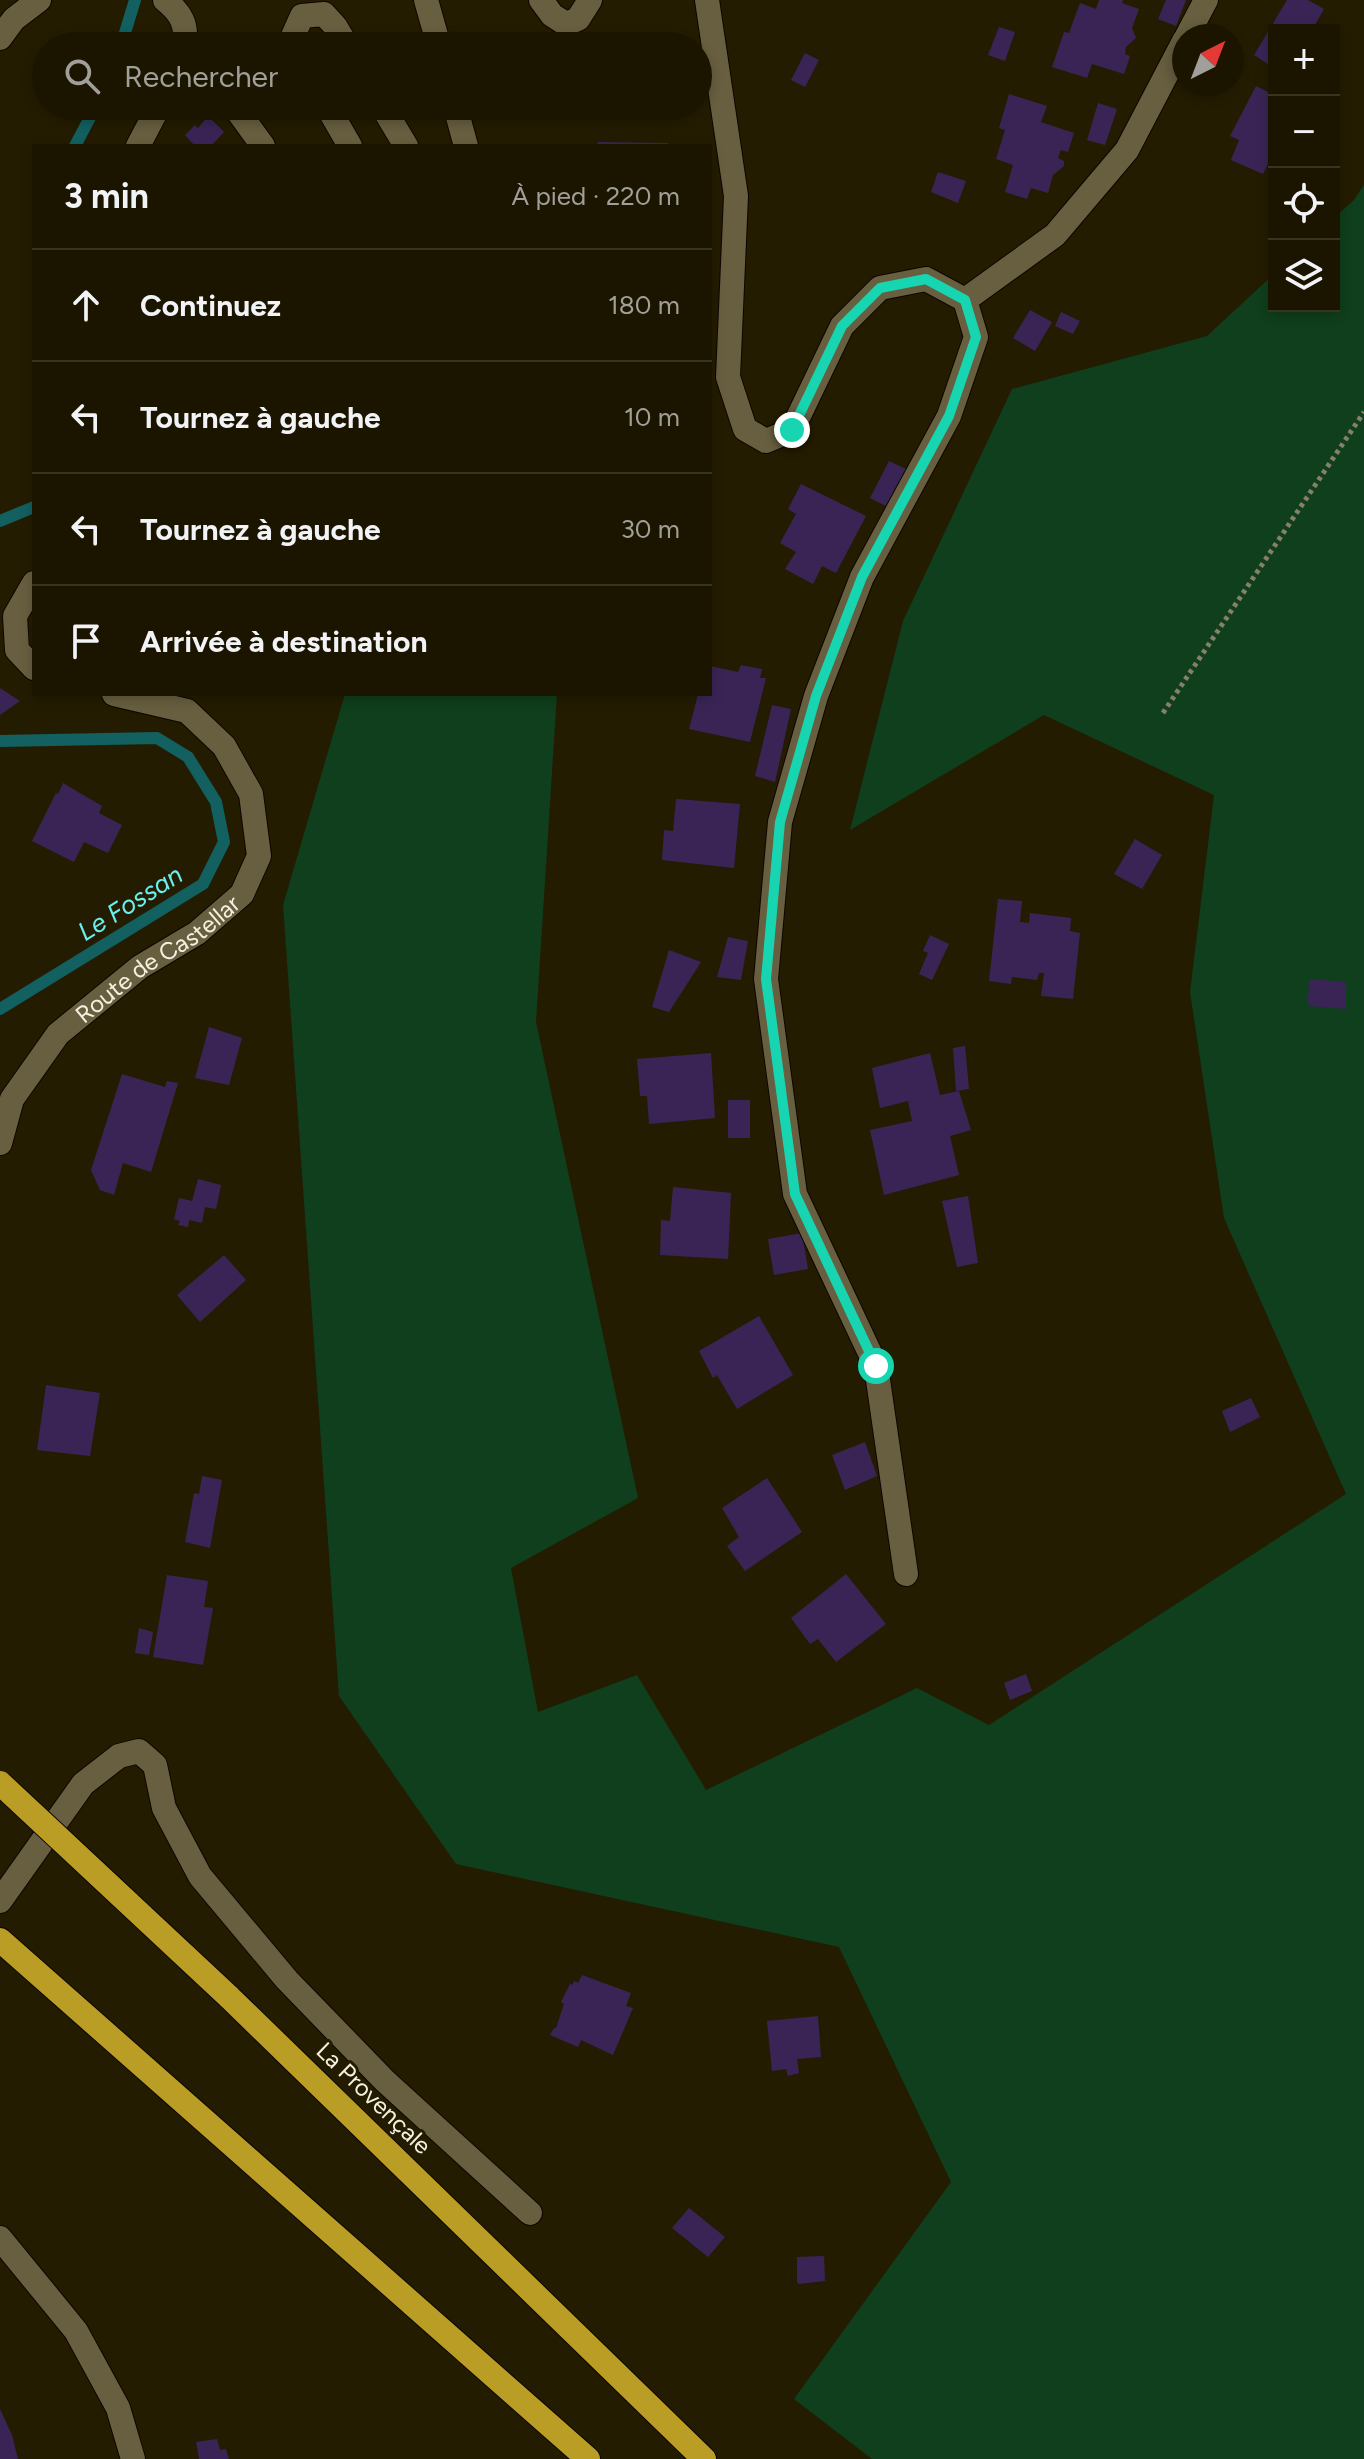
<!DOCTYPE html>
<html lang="fr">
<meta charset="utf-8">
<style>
:root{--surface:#1b1500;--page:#28220f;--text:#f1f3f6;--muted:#a09f99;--line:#393422}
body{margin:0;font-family:Figtree,sans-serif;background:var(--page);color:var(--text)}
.controls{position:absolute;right:24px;top:24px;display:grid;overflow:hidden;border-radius:0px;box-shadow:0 4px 12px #0003}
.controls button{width:72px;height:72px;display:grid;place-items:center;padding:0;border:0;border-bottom:2px solid var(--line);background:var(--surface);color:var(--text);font:40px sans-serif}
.compass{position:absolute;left:1172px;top:24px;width:72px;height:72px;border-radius:50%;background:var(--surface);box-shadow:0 4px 12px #0003;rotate:42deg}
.stop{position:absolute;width:24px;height:24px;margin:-18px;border:6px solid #18d5b2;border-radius:50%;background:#fff}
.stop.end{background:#18d5b2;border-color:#fff;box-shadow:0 2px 8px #0008}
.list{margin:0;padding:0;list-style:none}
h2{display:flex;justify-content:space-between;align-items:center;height:104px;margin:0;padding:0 32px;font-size:34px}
h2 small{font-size:26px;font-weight:400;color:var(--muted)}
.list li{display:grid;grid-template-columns:52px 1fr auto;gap:24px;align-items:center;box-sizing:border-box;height:112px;padding:0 32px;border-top:2px solid var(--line)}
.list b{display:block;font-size:30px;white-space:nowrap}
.list em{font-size:26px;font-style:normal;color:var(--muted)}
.icon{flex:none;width:44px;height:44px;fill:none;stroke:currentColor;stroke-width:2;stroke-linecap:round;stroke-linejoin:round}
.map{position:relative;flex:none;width:1364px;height:2459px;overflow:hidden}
.search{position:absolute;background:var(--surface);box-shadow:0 4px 12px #0003;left:32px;top:32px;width:680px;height:88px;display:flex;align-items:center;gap:20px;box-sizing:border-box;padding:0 28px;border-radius:44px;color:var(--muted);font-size:30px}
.panel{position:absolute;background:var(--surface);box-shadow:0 4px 12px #0003;left:32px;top:144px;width:680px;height:552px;border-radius:0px}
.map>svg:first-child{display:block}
.green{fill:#0f3f1c}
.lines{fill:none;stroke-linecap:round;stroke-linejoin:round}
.stream{stroke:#136061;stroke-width:12}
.building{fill:#3a2456}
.minor-casing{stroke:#0d0600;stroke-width:26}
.highway-casing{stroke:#0d0600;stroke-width:26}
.path{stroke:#868068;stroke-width:5;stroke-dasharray:4 4;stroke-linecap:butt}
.minor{stroke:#685f40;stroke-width:24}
.highway{stroke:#b99d25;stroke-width:24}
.highway-bridge-casing{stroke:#0d0600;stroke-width:26;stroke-linecap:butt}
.highway-bridge{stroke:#b99d25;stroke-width:24}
.route{stroke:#18d5b2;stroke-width:10}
.labels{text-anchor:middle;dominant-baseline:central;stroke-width:6;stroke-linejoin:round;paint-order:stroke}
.street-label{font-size:24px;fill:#f5f1df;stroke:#241c00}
.water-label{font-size:26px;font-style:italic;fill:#68eff0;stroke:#241c00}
</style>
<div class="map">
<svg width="1364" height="2459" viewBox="0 0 1364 2459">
<rect width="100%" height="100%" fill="#241c00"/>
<polygon class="green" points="1364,185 1364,2459 872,2459 794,2399 951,2182 839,1947 456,1864 339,1696 283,905 345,694 557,694 536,1022 638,1498 511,1568 538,1712 637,1675 706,1790 917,1688 989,1725 1346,1494 1224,1218 1190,992 1214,795 1044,715 850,830 903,621 1012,389 1207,336 1274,274 1274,306 1334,306 1334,218 1354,200"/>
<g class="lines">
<g class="stream">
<polyline points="121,46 135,0"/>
<polyline points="75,146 96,106"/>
<polyline points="0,521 34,507"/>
<polyline points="0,741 157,738 188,757 216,802 224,842 203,884 0,1009"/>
</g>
</g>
<g class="building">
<polygon points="1099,0 1123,0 1122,3 1139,9 1132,28 1136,38 1126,47 1125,54 1130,56 1124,74 1092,64 1087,78 1052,67 1064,32 1069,33 1080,3 1096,9"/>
<polygon points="1166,0 1186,0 1176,26 1158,19"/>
<polygon points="1287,0 1308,0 1324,9 1312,30 1274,30 1274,68 1254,55"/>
<polygon points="999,27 1015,32 1005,61 988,55"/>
<polygon points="805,53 819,60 805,87 791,80"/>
<polygon points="1256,86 1274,95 1274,159 1271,158 1263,174 1231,160 1239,140 1230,136"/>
<polygon points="1009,94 1047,106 1041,122 1074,133 1068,152 1061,150 1058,158 1064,161 1064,166 1053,175 1048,193 1031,188 1027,199 1005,192 1013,165 996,159 1005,130 999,128"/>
<polygon points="1098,103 1117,109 1105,145 1087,140"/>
<polygon points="558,106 579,106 582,114 563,120"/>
<polygon points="208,116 224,132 211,146 195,146 185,135 195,125 198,128"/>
<polygon points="598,142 668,143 668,146 597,146"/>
<polygon points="938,172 966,181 958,203 931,192"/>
<polygon points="1030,310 1052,322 1035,351 1013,338"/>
<polygon points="1061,312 1080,321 1073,334 1055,326"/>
<polygon points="889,461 906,469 886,506 870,498"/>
<polygon points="801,484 866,516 836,573 822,566 813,584 785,569 796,552 780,543 796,514 788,509"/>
<polygon points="741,665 762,669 760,678 766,678 750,742 689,729 698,694 710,694 710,666 738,672"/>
<polygon points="0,688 20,701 0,715"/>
<polygon points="772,705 791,709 775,782 755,776"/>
<polygon points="63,783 102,806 99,813 122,825 108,853 84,842 74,862 32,841 56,793 58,794"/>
<polygon points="676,799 740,804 734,868 662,860 664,830 673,831"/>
<polygon points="1135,839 1162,855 1142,889 1114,874"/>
<polygon points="998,899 1022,901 1020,922 1029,923 1030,913 1071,918 1070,931 1080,933 1073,999 1041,996 1044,973 1039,973 1037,980 1012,977 1011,984 989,981"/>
<polygon points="930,935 949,944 932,980 919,974 928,953 923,951"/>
<polygon points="728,937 748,941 741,980 717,977"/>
<polygon points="669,950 701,962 669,1012 652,1007"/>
<polygon points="1309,979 1346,982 1346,1009 1308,1006"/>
<polygon points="209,1027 242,1038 229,1085 195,1078"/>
<polygon points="965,1046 969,1089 956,1091 953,1048"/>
<polygon points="711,1053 715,1118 649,1124 647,1096 640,1096 637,1059"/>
<polygon points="930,1053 940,1095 959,1091 971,1130 950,1136 959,1175 884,1195 870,1130 912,1121 908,1101 880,1108 872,1068"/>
<polygon points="122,1074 165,1087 167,1081 178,1083 151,1172 123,1163 114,1195 100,1190 91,1170"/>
<rect x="728" y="1100" width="22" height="38"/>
<polygon points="198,1179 221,1185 216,1209 205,1207 202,1223 189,1220 188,1227 178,1225 180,1221 174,1219 179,1198 192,1201"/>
<polygon points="673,1187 731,1193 728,1259 660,1255 661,1220 670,1221"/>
<polygon points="968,1196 978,1263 957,1267 942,1201"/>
<polygon points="802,1233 808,1269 774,1275 768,1239"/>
<polygon points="224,1255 246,1280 200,1322 177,1295"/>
<polygon points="759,1316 793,1375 737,1409 717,1375 713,1378 699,1351"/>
<polygon points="46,1385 100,1393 90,1456 37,1450"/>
<polygon points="1251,1398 1260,1417 1230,1432 1222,1411"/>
<polygon points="865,1442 877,1476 845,1490 832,1455"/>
<polygon points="202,1476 222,1480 210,1548 185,1542 194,1493 199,1494"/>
<polygon points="767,1478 802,1532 745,1571 727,1546 739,1537 722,1508"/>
<polygon points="846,1574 886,1624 836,1662 818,1639 810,1644 791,1618"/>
<polygon points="167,1575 208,1581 204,1607 213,1608 203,1665 153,1657"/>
<polygon points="139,1628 153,1632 149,1655 135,1653"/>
<polygon points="1026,1674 1032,1691 1010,1700 1004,1683"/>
<polygon points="582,1975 631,1993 626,2006 633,2008 613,2055 581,2040 578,2047 550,2035 554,2028 556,2028 564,2004 561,2002 570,1984 572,1985 574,1981 578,1983"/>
<polygon points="818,2016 821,2057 797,2059 799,2073 788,2076 786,2069 772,2071 767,2021"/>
<polygon points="689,2208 725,2237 708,2257 672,2228"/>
<polygon points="824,2256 825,2281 799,2284 797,2282 797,2257"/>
<polygon points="0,2409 12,2435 18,2459 0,2459"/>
<polygon points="217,2439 220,2450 226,2449 229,2459 199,2459 196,2442"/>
</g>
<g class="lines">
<defs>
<g id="minor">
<path d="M165 0C181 13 188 25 184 46"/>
<polyline points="426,0 439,46"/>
<polyline points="541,0 552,15 566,24 578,19 590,0"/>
<polyline points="707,0 736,196 728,377 745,429 766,441 792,430 842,326 880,288 926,279 965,300 976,337 949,416 862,577 816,696 780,822 766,979 795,1194 876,1366 906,1574"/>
<polyline points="1187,36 1206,0"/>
<polyline points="0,38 14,19 39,0"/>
<polyline points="296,46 293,36 302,16 324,14 335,26 347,46"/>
<polyline points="234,106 263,146"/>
<polyline points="327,106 350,146"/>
<polyline points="382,106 406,146"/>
<polyline points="455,106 466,146"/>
<polyline points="138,146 159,106"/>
<polyline points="965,300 1055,235 1127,150 1184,41"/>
<polyline points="34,583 15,616 17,650 34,668"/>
<path id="s1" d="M0 1143 12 1099 58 1034 140 967 197 933 242 894 259 856 251 794 224 746 187 711 114 694"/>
<polyline points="0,1901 83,1784 119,1756 139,1751 155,1765 164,1808 200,1876 287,1980 385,2081 530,2213"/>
<polyline points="0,2238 76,2331 118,2408 133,2459"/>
</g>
<g id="highway">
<polyline points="0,1940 588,2459"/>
<polyline points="228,1996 704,2459"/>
</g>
</defs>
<use href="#minor" class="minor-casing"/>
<use href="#highway" class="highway-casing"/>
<polyline class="path" points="1163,713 1364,412"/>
<use href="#minor" class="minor"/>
<use href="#highway" class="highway"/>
<defs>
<polyline id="highway-bridge" points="0,1783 228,1996"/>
</defs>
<use href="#highway-bridge" class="highway-bridge-casing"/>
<use href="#highway-bridge" class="highway-bridge"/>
</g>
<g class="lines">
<polyline class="route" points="792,430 842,326 880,288 926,279 965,300 976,337 949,416 862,577 816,696 780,822 766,979 795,1194 876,1366"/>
</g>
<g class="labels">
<g class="street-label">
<text stroke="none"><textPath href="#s1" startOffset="250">Route de Castellar</textPath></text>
<text transform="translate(374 2098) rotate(44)">La Provençale</text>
</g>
<g class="water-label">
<text transform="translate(130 903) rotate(-32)">Le Fossan</text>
</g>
</g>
</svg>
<div class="controls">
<button>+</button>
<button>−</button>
<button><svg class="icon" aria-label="locate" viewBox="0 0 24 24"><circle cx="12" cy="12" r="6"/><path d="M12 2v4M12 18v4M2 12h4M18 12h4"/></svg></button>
<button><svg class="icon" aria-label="layers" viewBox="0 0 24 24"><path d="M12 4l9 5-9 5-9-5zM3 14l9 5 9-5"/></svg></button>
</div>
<svg class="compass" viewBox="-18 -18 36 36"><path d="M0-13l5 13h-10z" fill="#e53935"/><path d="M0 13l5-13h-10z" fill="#a09f99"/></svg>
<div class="stop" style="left:876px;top:1366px"></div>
<div class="stop end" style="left:792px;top:430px"></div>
<div class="search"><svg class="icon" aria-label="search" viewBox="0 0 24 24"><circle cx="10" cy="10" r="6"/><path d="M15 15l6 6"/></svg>Rechercher</div>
<section class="panel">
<h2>3 min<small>À pied · 220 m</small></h2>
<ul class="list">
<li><svg class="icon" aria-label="ahead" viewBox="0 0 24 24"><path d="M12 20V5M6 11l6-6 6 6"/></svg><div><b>Continuez</b></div><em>180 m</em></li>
<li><svg class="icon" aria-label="left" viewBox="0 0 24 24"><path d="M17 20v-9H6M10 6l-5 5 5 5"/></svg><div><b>Tournez à gauche</b></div><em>10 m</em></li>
<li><svg class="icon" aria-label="left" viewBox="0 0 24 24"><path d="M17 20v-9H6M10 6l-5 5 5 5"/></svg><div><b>Tournez à gauche</b></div><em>30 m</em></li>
<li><svg class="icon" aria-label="arrive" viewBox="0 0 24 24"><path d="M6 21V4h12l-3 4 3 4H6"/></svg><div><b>Arrivée à destination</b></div></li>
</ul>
</section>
</div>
